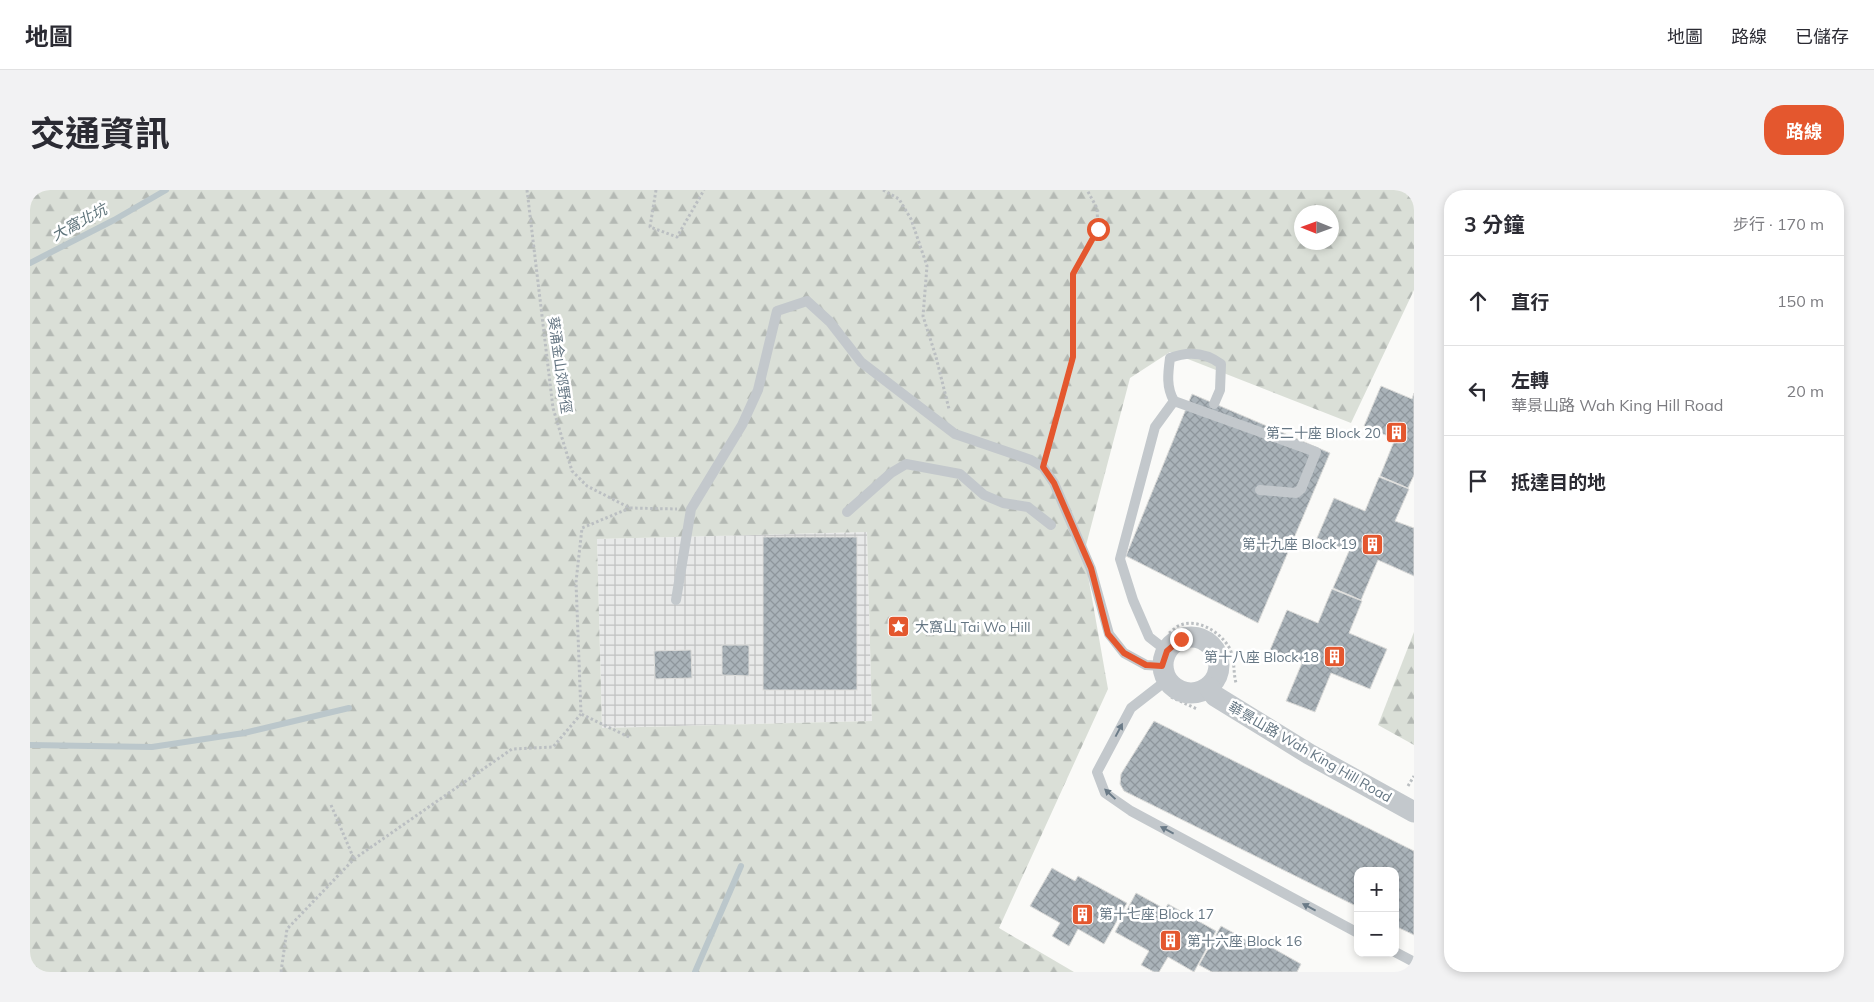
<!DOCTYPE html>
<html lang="zh-TW">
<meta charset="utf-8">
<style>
:root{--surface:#fff;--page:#f2f2f3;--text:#2b2b33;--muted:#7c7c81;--line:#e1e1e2;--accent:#e4572e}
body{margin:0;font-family:Mulish,"Noto Sans TC",sans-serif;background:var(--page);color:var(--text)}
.controls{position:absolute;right:15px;bottom:15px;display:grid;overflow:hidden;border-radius:10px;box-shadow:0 2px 8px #0003}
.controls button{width:45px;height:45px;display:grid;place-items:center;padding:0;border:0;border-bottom:1px solid var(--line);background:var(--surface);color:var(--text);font:25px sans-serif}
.compass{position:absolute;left:1264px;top:15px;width:45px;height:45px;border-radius:50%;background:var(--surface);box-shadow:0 2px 8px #0003;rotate:271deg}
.stop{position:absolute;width:15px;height:15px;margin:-11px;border:4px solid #e4572e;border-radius:50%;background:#fff}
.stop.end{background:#e4572e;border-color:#fff;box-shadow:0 1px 5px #0008}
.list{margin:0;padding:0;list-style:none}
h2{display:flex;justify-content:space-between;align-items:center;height:65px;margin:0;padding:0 20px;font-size:21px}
h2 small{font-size:16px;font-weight:400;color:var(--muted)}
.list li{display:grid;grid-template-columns:32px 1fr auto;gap:15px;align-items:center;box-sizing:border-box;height:90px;padding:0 20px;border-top:1px solid var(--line)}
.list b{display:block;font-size:19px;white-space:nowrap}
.list p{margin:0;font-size:16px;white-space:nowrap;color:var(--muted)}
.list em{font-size:16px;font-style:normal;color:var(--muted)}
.icon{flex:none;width:28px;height:28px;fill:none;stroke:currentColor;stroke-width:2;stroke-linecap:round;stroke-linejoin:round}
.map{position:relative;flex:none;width:1384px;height:782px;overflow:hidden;border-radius:20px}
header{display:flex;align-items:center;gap:30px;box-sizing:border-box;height:70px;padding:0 25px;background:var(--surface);border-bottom:1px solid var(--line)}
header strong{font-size:24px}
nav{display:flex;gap:28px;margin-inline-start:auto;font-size:18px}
.intro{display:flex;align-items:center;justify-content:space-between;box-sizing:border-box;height:120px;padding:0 30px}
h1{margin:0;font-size:35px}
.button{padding:12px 22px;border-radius:20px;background:var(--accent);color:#fff;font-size:18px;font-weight:700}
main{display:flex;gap:30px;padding:0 30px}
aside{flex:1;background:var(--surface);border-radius:20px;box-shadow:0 2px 8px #0003}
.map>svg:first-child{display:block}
.industrial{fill:url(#industrial-grid)}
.forest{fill:url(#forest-firs);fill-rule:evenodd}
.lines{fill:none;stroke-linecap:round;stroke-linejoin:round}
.stream{stroke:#bbc7cb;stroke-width:6}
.building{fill:url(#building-cross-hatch);stroke:#dcdcda}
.path{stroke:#bbbfc2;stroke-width:3;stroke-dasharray:2.5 2.5;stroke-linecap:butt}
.lane{stroke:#c3c8cc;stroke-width:10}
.street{stroke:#c3c8cc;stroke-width:21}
.oneway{fill:#6a7a87}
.route{stroke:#e4572e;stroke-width:6}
.labels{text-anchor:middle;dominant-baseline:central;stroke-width:5;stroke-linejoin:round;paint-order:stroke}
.street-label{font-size:14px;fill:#657683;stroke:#fff}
.poi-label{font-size:14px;fill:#657683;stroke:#fff;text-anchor:end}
.water-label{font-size:15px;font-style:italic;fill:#60757c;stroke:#fff}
</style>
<header>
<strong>地圖</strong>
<nav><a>地圖</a><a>路線</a><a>已儲存</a></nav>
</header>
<div class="intro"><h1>交通資訊</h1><a class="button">路線</a></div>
<main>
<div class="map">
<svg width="1384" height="782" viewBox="0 0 1384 782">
<defs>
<pattern id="industrial-grid" width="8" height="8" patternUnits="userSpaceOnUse" patternTransform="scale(1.25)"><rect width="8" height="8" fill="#e8e9e9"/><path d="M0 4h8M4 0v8" fill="none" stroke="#c0c1c2"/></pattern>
<pattern id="forest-firs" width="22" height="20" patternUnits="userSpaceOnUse" patternTransform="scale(1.25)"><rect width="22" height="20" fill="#dadfd7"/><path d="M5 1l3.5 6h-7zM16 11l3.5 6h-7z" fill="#b4b9b4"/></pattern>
<pattern id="building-cross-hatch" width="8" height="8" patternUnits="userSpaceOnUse" patternTransform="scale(1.25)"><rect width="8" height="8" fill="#aab3b9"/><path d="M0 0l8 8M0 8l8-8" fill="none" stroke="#8e969c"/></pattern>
</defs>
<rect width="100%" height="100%" fill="#fafaf8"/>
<polygon class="industrial" points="837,342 842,531 572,538 567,349"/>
<g class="forest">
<path d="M0 0H1384V100L1321 233 1140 162 1100 188 1054 363 1078 499 969 738 1044 782H0ZM1272 22H1302V52H1272ZM837 342 842 531 572 538 567 349Z"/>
<polygon points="1384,442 1384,555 1348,535"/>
</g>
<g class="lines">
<g class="stream">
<polyline points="0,73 84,30 136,0"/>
<polyline points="0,555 122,557 214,543 319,518"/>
<polyline points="665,782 711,676"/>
</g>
</g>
<g class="building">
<polygon points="1351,196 1382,209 1384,203 1384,285 1378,298 1350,286 1365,249 1334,236"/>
<polygon points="1162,204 1300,263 1228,433 1096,366"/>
<polygon points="1349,287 1379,299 1365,331 1384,338 1384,386 1348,370 1331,410 1303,398 1319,361 1287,348 1304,308 1335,321"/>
<rect x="733" y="347" width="94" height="153"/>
<polygon points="1302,399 1332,411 1319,443 1357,459 1340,499 1301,483 1285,522 1256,511 1272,473 1240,460 1257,420 1288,433"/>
<polygon points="692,455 719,455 719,486 692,485"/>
<polygon points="661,460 662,488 625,489 624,461"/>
<polygon points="1124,531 1384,661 1384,745 1365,736 1365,681 1328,681 1328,717 1094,601 1090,594 1091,584"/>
<polygon points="1022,678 1045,691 1048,686 1097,713 1074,754 1048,739 1039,756 1022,746 1030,733 1000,716"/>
<polygon points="1106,703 1135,719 1138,714 1186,741 1164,782 1138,767 1129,782 1124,782 1111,775 1119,761 1085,742"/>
<polygon points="1191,736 1220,752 1223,747 1271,774 1267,782 1182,782 1169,775"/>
</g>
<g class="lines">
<g class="path">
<polyline points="497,0 523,218 542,281 557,296 600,318 647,319"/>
<polyline points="626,0 620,37 647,47 674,0"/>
<polyline points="853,0 869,9 881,29 897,76 893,126 906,167 919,219"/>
<polyline points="1017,262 1043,167 1043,84 1068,39 1067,18 1057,0"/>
<path d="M1139 443C1142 441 1145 438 1148 436 1167 427 1191 442 1200 459 1205 470 1203 482 1206 493"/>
<polyline points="1141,507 1167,519"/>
<polyline points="599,547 551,524 546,392 552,338 600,318"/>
<polyline points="1378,596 1384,586"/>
<polyline points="301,615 324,669"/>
<polyline points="251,782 257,739 324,669 482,559 523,557 551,524"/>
</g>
<g class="lane">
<path d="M1144 211C1136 197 1138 183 1140 168 1158 161 1175 162 1191 174L1190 200 1184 214"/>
<polyline points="817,322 861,283 876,274 930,284 954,305 973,313 998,317 1021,335"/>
<polyline points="646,410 661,319 712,235 728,200 747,121 777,111 800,132 831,172 925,244 1001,270 1013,277 1024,293 1061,379 1079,444 1094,463 1116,475 1132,476"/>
<polyline points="1137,461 1119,447 1103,410 1090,369 1125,237 1144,211 1286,262 1271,299 1266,303 1230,300"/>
<polyline points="1137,490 1101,518 1067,582 1075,603 1101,621 1328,743"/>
<polyline points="1365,762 1384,772"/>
</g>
<g class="street">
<circle cx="1161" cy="475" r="28"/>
<polyline points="1179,497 1185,506 1279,564 1384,622"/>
</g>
</g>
<defs><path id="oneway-solid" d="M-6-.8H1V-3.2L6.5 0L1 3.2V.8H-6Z" transform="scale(1.25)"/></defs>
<g class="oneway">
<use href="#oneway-solid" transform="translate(1089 540) rotate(-62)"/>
<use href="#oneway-solid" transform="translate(1080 604) rotate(-137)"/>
<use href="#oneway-solid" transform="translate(1137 640) rotate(-152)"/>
<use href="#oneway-solid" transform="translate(1279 717) rotate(-152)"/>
</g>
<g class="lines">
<polyline class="route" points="1068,39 1043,84 1043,167 1013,277 1024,293 1061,378 1078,444 1094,463 1116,475 1132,476 1137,461 1151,449"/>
</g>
<defs>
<symbol id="building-square" viewBox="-11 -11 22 22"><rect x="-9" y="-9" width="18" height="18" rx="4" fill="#e4572e" stroke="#fff"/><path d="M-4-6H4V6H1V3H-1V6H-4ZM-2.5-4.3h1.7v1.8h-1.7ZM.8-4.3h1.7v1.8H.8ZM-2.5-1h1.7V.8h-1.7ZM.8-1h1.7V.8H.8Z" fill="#fff"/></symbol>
<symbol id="sight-square" viewBox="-11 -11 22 22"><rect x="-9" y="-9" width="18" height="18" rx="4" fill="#e4572e" stroke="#fff"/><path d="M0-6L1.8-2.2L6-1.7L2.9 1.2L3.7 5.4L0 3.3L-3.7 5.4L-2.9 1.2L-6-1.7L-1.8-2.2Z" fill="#fff"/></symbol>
</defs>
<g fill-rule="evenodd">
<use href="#building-square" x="1354" y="230" width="25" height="25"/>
<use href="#building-square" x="1330" y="342" width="25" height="25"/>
<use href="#sight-square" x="856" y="424" width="25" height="25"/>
<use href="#building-square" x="1292" y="454" width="25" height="25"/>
<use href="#building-square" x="1040" y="712" width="25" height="25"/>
<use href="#building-square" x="1128" y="738" width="25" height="25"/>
</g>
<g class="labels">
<g class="street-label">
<text transform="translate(530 175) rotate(82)">葵涌金山郊野徑</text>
<text transform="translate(1280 562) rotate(30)">華景山路 Wah King Hill Road</text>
</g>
<g class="poi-label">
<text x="1351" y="243">第二十座 Block 20</text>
<text x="1327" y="354">第十九座 Block 19</text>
<text x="885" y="437" text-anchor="start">大窩山 Tai Wo Hill</text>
<text x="1289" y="467">第十八座 Block 18</text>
<text x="1069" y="724" text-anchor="start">第十七座 Block 17</text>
<text x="1157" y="751" text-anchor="start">第十六座 Block 16</text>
</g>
<g class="water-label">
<text transform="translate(49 32) rotate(-28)">大窩北坑</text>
</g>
</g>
</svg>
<div class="controls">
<button>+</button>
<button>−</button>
</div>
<svg class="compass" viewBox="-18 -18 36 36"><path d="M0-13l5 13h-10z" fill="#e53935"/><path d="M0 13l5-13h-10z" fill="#7c7c81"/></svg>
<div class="stop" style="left:1068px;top:39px"></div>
<div class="stop end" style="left:1151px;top:449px"></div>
</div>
<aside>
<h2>3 分鐘<small>步行 · 170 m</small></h2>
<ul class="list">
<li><svg class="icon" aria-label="ahead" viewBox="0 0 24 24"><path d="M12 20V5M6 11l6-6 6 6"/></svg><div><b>直行</b></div><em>150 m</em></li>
<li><svg class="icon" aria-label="left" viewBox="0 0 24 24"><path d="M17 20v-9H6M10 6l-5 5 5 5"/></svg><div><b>左轉</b><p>華景山路 Wah King Hill Road</p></div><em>20 m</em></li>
<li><svg class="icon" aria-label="arrive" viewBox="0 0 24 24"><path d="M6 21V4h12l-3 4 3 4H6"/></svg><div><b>抵達目的地</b></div></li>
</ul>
</aside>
</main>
